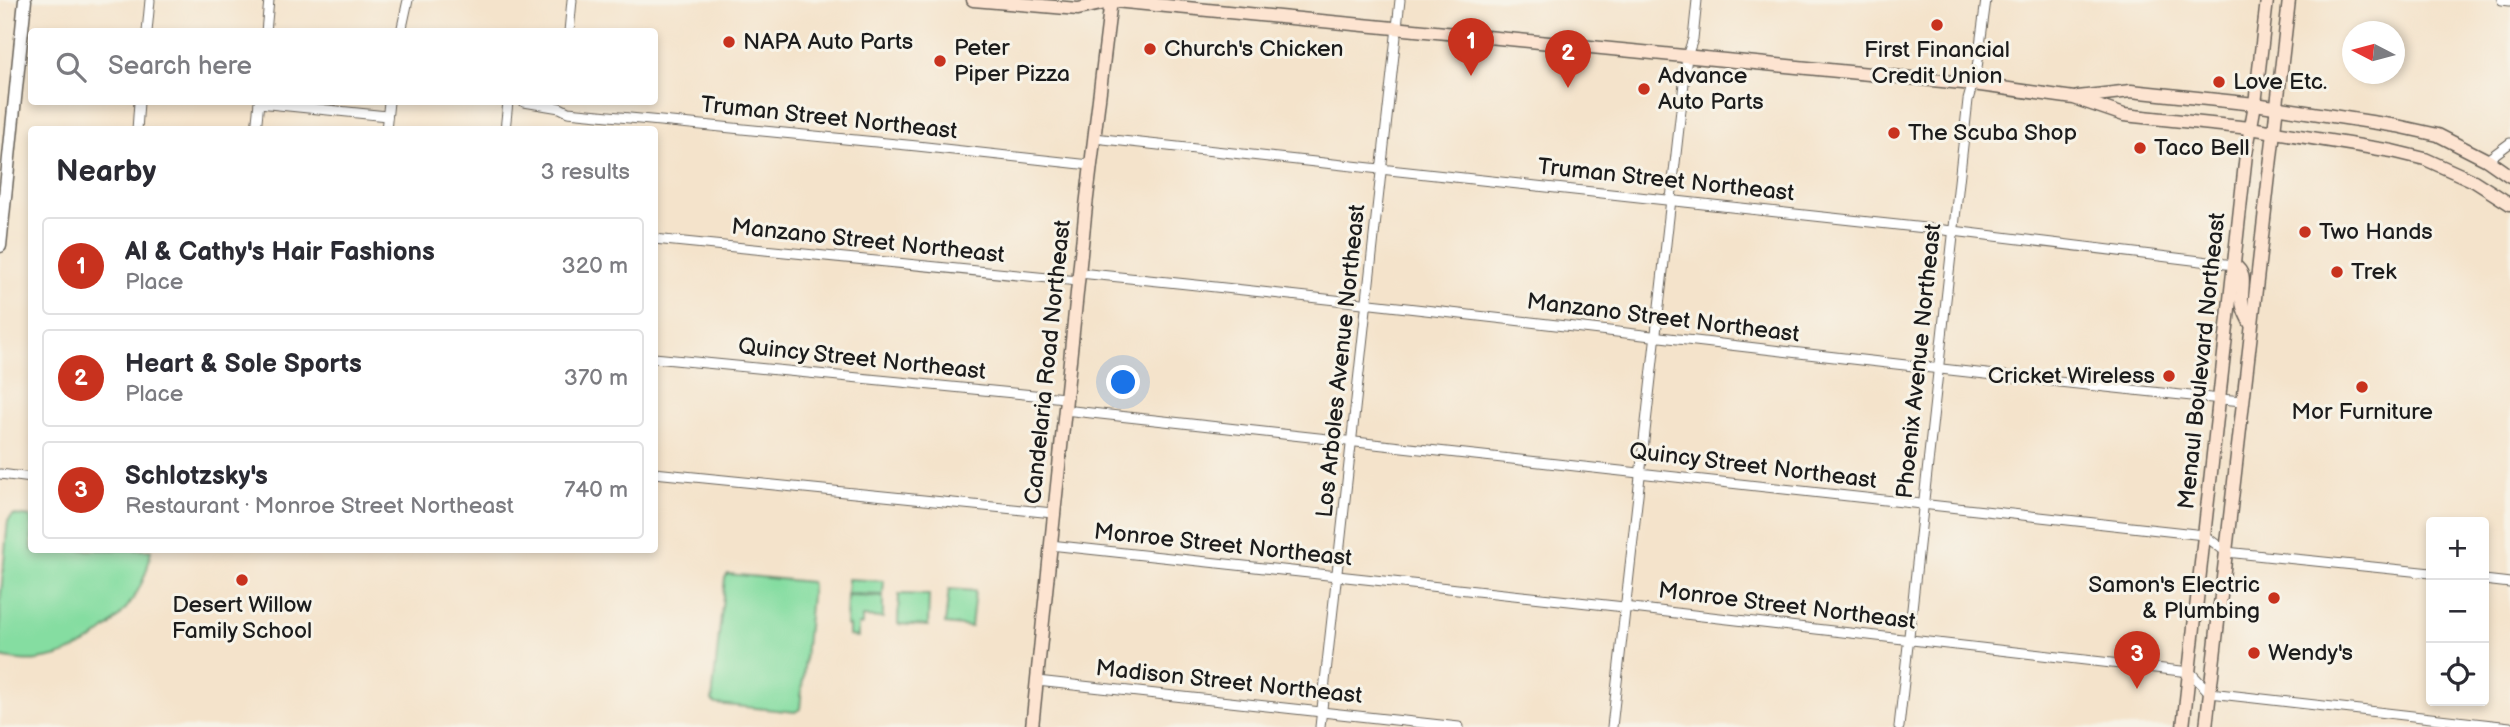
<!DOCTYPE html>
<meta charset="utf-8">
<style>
:root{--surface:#fff;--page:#f7f7f7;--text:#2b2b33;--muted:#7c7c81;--line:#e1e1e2;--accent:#c8321e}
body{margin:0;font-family:"Balsamiq Sans",sans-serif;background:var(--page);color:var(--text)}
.controls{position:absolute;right:21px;bottom:21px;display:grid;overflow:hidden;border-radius:7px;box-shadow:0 4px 10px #0003}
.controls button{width:63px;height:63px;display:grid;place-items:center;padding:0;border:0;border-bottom:2px solid var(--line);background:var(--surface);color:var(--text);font:35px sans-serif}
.compass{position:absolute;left:2342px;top:21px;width:63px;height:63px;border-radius:50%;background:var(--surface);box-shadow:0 4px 10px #0003;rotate:276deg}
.you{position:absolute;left:1124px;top:383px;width:24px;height:24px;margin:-18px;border:5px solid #fff;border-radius:50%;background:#1a73e8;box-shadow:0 0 0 10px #1a73e833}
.badge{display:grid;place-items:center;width:46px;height:46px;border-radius:50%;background:var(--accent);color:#fff;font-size:23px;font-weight:700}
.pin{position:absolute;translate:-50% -58px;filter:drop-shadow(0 2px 4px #0008)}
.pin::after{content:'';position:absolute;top:37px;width:24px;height:21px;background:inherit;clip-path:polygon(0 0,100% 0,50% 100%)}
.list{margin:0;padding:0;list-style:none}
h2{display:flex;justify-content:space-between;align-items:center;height:91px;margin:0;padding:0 28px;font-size:30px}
h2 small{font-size:23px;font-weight:400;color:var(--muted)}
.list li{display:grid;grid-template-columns:46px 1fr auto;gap:21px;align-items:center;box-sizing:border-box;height:98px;margin:0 14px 14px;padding:0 14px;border:2px solid var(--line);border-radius:7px}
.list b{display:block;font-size:26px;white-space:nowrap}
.list p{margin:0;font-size:23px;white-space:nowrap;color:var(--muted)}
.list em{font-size:23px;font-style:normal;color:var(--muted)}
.icon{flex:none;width:38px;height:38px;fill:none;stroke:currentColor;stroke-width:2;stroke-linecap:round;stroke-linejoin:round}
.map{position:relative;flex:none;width:2510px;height:727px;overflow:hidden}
.search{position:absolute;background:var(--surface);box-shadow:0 4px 10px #0003;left:28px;top:28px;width:630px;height:77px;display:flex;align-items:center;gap:18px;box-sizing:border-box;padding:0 24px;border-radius:7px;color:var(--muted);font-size:26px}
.panel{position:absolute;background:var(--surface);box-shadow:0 4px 10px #0003;left:28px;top:126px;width:630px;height:427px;border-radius:7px}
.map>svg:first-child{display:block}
.green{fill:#85dda1;stroke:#507c5e;stroke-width:2}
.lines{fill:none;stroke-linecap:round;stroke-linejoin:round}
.minor-casing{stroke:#686259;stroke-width:11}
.tertiary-casing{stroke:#686259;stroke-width:15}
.secondary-casing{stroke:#686259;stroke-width:15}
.minor{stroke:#fff;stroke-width:9}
.tertiary{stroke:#fff;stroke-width:12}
.secondary{stroke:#fde4d1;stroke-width:12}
.poi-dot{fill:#c8321e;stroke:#f7f3e8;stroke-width:2.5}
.labels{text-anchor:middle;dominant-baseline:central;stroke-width:6;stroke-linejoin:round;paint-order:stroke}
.poi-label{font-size:23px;fill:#1c1c1c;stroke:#f7f3e8;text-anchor:start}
.street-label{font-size:23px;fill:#1c1c1c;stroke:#f7f3e8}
</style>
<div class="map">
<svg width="2510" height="727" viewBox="0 0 2510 727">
<rect width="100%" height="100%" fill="#f7f3e8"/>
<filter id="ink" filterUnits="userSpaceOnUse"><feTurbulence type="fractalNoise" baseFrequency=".0143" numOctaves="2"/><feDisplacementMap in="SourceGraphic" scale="14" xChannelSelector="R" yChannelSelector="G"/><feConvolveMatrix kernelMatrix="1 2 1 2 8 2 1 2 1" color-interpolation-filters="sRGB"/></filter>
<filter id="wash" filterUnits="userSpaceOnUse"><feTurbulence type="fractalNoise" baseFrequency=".00686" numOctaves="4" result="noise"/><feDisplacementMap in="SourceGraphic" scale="28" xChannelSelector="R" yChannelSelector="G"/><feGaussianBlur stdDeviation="1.57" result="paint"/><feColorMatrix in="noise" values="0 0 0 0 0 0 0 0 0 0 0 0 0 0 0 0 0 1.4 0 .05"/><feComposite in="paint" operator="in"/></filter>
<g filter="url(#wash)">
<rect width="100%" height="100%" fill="#f4e3cb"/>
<g class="green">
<path d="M13 515 31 517 32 550H151C144 606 93 653 38 660 25 662 12 659 0 657V603L8 521Z"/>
<polygon points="728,574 810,582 812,585 800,709 795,712 716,704 712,701 725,578"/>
<polygon points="848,579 884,581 883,595 847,594"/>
<polygon points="949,589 975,591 971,627 945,624"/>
<polygon points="899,594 929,595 928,626 898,624"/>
<polygon points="847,596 883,597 883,618 862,617 862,625 858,625 858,637 849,636 849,626 846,625"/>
</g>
</g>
<g filter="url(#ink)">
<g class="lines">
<defs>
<g id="minor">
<polyline points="2502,0 2510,1"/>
<polyline points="147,32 150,0"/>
<polyline points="266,32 269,0"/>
<polyline points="401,32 408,0"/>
<polyline points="569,32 572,0"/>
<polyline points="524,102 560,108 568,112 917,146 1090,165"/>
<polyline points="259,103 387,116"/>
<polyline points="137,130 139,102"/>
<polyline points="256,130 259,102"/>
<polyline points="386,130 389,102"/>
<polyline points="505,130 508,102"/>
<polyline points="1094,138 1953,231 2234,265"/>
<polyline points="2487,160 2510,143"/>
<polyline points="654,239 1078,281"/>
<path d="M1079 273C1467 311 1854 363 2242 401"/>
<polyline points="654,358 1065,398"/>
<polyline points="1064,410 2204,535 2226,552 2431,573"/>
<polyline points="654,473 1053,513"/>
<polyline points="0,474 32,478"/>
<polyline points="1050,545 1615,606 2190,672 2210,693 2510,727"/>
<polyline points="2484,580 2510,583"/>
<polyline points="1037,681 1459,727"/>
<polyline points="1320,727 1400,0"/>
<polyline points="1612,727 1687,56 1693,39 1697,0"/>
<polyline points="1899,727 1968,100 1977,68 1986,0"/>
</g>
<polyline id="tertiary" points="0,246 25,0"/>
<g id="secondary">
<polyline points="973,0 1078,9 1110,2"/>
<polyline points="1104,0 1973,84 2074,98 2124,115 2250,128 2392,151 2425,159 2474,181 2510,204"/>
<polyline points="2078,97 2131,91 2255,104 2397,126 2438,135 2487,160 2510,176"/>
<path d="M2234 265C2248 274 2241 287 2242 301 2242 309 2247 316 2250 323"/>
<polyline points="1032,727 1086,206 1111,0"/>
<polyline points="2183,727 2246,154 2255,104 2267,0"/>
<polyline points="2206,727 2289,0"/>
</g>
</defs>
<use href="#minor" class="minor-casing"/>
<use href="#tertiary" class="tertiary-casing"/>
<use href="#secondary" class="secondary-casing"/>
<use href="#minor" class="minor"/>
<use href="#tertiary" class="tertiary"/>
<use href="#secondary" class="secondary"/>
</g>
</g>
<g class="poi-dot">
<circle cx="1937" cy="25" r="7"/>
<circle cx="729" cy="42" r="7"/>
<circle cx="1150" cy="49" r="7"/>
<circle cx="940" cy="61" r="7"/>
<circle cx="2219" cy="82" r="7"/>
<circle cx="1644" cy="89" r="7"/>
<circle cx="1894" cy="133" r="7"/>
<circle cx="2140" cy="148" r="7"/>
<circle cx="2305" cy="232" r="7"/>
<circle cx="2337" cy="272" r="7"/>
<circle cx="2169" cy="376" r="7"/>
<circle cx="2362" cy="387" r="7"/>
<circle cx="242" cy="580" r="7"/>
<circle cx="2274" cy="598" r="7"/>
<circle cx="2254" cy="653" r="7"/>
</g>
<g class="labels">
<g class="poi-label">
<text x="743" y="42">NAPA Auto Parts</text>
<text x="954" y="48">Peter<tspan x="954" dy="26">Piper Pizza</tspan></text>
<text x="1164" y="49">Church's Chicken</text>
<text x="1937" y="50" text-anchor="middle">First Financial<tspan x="1937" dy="26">Credit Union</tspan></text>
<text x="1658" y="76">Advance<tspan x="1658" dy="26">Auto Parts</tspan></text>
<text x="2233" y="82">Love Etc.</text>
<text x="1908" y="133">The Scuba Shop</text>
<text x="2154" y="148">Taco Bell</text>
<text x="2319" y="232">Two Hands</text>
<text x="2351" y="272">Trek</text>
<text x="2155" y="376" text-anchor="end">Cricket Wireless</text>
<text x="2362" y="412" text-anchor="middle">Mor Furniture</text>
<text x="2260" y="585" text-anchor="end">Samon's Electric<tspan x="2260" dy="26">&amp; Plumbing</tspan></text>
<text x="242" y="605" text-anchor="middle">Desert Willow<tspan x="242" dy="26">Family School</tspan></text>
<text x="2268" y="653">Wendy's</text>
</g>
<g class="street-label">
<text transform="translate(829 118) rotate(6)">Truman Street Northeast</text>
<text transform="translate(1666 180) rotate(6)">Truman Street Northeast</text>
<text transform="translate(868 241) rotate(6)">Manzano Street Northeast</text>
<text transform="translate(1663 318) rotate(7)">Manzano Street Northeast</text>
<text transform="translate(862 359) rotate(6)">Quincy Street Northeast</text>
<text transform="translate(1341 361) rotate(-84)">Los Arboles Avenue Northeast</text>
<text transform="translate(1919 361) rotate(-84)">Phoenix Avenue Northeast</text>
<text transform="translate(2202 361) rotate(-84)">Menaul Boulevard Northeast</text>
<text transform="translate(1048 362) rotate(-84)">Candelaria Road Northeast</text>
<text transform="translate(1753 466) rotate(7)">Quincy Street Northeast</text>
<text transform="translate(1223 545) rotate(6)">Monroe Street Northeast</text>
<text transform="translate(1787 606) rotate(7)">Monroe Street Northeast</text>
<text transform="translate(1229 682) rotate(6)">Madison Street Northeast</text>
</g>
</g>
</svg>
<div class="controls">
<button>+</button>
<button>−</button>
<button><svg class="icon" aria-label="locate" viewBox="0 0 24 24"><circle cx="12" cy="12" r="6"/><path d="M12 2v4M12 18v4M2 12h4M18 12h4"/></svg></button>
</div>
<svg class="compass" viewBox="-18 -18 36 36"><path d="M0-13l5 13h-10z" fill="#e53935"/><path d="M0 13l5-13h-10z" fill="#7c7c81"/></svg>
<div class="you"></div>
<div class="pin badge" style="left:1471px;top:76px">1</div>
<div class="pin badge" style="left:1568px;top:88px">2</div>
<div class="pin badge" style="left:2137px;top:689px">3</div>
<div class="search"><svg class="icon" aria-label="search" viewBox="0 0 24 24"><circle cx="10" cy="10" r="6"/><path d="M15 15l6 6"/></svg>Search here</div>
<section class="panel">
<h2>Nearby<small>3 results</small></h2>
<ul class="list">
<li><span class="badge">1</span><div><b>Al &amp; Cathy's Hair Fashions</b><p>Place</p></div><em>320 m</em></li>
<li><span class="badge">2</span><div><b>Heart &amp; Sole Sports</b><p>Place</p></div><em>370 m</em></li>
<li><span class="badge">3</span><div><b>Schlotzsky's</b><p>Restaurant · Monroe Street Northeast</p></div><em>740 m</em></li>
</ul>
</section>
</div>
